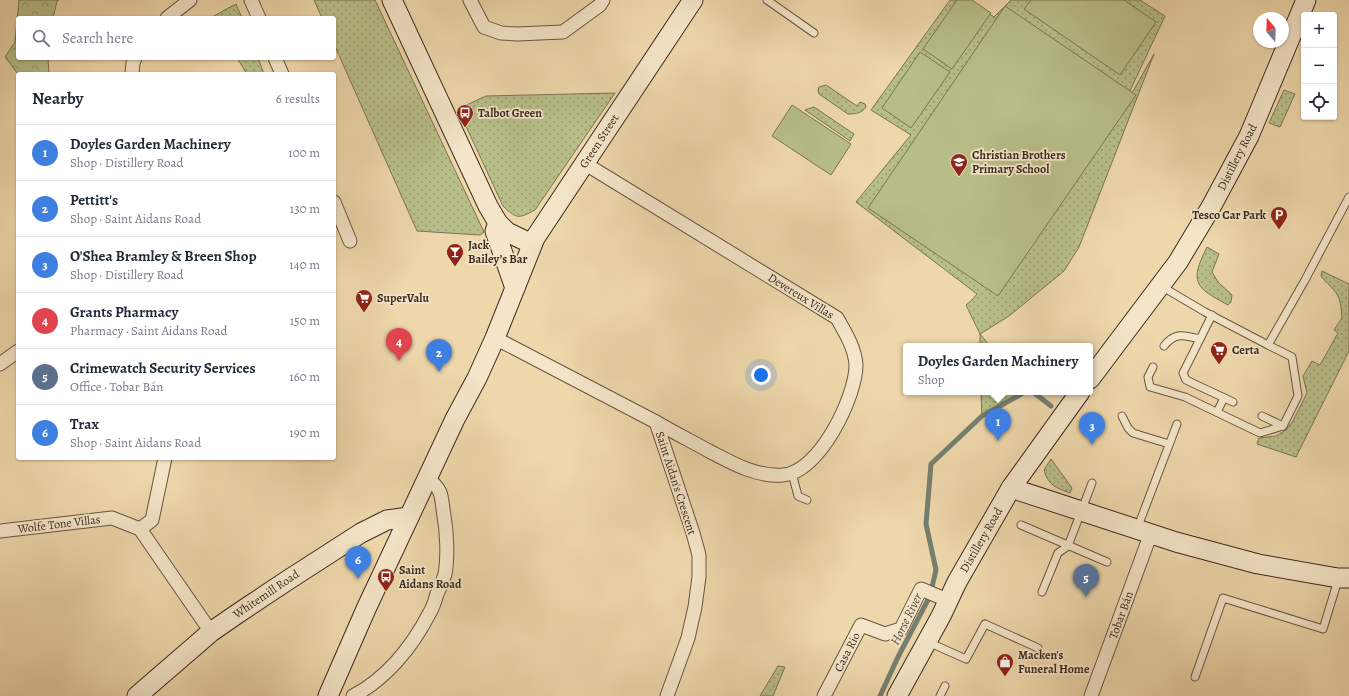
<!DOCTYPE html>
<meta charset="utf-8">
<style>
:root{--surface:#fff;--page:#f2f2f3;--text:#1f2937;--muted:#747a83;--line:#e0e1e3;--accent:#0f766e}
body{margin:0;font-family:Alegreya,serif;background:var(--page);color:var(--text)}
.controls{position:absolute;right:12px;top:12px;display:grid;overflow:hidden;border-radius:4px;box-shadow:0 1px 3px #0004}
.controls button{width:36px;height:36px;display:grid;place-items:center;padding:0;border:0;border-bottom:1px solid var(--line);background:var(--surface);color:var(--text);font:20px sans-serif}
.compass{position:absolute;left:1253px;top:12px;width:36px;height:36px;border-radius:50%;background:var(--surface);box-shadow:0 1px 3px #0004;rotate:341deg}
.you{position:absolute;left:761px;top:375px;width:14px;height:14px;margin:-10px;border:3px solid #fff;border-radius:50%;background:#1a73e8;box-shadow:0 0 0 6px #1a73e833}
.badge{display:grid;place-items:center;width:26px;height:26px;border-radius:50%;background:var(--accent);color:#fff;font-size:13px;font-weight:700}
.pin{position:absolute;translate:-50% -33px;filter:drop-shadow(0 1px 2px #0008)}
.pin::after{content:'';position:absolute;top:21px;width:14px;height:12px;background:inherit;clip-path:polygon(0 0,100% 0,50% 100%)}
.popup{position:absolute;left:903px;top:343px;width:190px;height:52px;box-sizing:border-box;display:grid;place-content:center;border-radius:4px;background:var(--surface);filter:drop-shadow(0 1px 3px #0005);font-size:13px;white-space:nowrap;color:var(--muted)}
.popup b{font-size:15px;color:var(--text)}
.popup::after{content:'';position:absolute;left:50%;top:100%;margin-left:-8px;border:8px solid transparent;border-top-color:var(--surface)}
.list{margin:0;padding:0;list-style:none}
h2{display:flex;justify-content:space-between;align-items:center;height:52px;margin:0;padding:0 16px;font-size:17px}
h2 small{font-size:13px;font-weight:400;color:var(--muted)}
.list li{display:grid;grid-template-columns:26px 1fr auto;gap:12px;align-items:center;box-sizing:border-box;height:56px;padding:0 16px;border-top:1px solid var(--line)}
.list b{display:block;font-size:15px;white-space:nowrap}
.list p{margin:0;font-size:13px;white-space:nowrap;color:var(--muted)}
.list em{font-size:13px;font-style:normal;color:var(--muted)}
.icon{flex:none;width:22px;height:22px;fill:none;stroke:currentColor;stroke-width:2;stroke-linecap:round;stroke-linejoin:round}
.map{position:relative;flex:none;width:1349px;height:696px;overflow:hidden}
.search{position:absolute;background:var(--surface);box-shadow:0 1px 3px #0004;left:16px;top:16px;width:320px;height:44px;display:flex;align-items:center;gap:10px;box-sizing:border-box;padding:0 14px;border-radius:4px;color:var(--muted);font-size:15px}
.panel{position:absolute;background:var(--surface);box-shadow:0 1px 3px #0004;left:16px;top:72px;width:320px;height:388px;border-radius:4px}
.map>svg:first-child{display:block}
.green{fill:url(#green-dots);stroke:#7a7454}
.forest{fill:url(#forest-crowns);stroke:#7a7454}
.pitch{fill:#b8be89;stroke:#7a7454}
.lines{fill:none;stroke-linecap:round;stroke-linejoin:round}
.stream{stroke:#75806f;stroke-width:5}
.lane-casing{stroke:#685542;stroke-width:9}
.street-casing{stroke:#685542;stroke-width:15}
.secondary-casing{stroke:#3c2a1f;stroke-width:21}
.lane{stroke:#f4e5c8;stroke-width:7}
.street{stroke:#f4e5c8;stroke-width:13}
.secondary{stroke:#f4e5c8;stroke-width:19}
.labels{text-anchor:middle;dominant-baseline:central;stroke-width:3.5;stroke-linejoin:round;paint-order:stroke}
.poi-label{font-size:12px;font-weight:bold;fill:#3c2a1f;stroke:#f4e5c8;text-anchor:start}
.street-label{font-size:12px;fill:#3c2a1f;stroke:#f4e5c8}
.water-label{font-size:13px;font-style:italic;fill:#544e40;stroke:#f4e5c8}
</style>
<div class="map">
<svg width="1349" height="696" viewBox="0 0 1349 696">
<defs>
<pattern id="green-dots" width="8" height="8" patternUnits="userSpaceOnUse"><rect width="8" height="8" fill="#b8be89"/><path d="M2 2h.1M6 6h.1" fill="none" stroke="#979b6f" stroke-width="1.8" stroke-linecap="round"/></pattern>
<pattern id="forest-crowns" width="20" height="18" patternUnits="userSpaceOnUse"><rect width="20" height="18" fill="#b8be89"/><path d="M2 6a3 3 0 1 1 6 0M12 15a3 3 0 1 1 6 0" fill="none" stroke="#979b6f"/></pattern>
</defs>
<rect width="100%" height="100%" fill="#eed7ab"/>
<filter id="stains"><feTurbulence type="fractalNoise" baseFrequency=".005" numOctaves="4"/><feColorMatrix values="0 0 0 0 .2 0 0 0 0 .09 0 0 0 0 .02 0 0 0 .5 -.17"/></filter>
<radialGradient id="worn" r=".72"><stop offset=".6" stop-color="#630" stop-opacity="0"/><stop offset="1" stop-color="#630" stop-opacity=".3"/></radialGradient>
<g class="green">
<polygon points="314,0 375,0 484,232 480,235 417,231 334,44 334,18 322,18"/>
<polygon points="950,0 968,0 994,17 1011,0 1140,0 1165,16 1114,125 1154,54 1079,247 1064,271 1009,316 980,334 990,346 980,346 980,334 966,305 972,300 977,294 856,202 911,135 871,110"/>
<polygon points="236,4 242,18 212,17"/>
<polygon points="237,58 258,58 264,74 247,74"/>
<path d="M826 85 857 106 860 102 865 104 866 107C862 113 856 114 848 114L819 94 818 90 819 87Z"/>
<polygon points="1284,90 1295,94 1280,127 1269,123"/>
<path d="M615 93 535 210C518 219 517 219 503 206L458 109 486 96Z"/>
<polygon points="814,107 854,134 850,141 805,110"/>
<path d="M1207 247 1219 254 1212 272 1218 282 1232 295 1231 302 1228 305C1195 287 1189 283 1207 247Z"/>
<path d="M1322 271 1349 284V351L1296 457 1257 444 1259 438 1276 436 1286 430 1293 421 1307 393 1303 376 1312 361 1320 365 1338 333 1334 330 1342 318C1341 308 1341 298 1334 290 1330 285 1325 282 1321 276Z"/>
<polygon points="981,392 1025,392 982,416"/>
<path d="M1051 459 1072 488 1070 493C1056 488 1048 485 1044 470Z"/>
<polygon points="778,666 785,667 773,696 760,696"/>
</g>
<polygon class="forest" points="19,0 59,0 57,1 53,18 18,18 18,58 48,58 49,74 18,74 5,57 15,42"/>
<g class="pitch">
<polygon points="957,0 972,0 991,13 952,69 923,49"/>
<polygon points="1031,0 1124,0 1156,22 1120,75 1024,9"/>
<polygon points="1005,6 1136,95 998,296 868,208"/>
<polygon points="920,52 950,72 911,128 882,108"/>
<polygon points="792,105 851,144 831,175 772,136"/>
</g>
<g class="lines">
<g class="stream">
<polyline points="1033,392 1051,406"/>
<polyline points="880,696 898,657 930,596 936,570 926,524 931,464 982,416 1025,392"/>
</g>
<defs>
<g id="lane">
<polyline points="767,0 814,33"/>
<polyline points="1161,286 1205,312 1268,345 1305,280 1349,197"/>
<polyline points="1212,315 1183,373 1186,380 1233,402"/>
<path d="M1164 346C1175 332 1184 335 1200 339"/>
<polyline points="1153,367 1148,377 1150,387 1185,397 1260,433 1283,426 1298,396 1292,357 1268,345"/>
<polyline points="1217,412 1224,398"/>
<polyline points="1122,416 1128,428 1133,433 1169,444"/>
<polyline points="1262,416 1283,426"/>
<polyline points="792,473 798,496 807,500"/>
<polyline points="1021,525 1107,562"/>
<polyline points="1137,529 1177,424"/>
<polyline points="1042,592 1058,553 1068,546 1092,483"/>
<polyline points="928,642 966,659 985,624 1038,648"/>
<polyline points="1195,677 1223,598 1323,629 1338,580"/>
<polyline points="940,696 945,686"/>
</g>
<g id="street">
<polyline points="251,0 259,18"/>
<polyline points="470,0 484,27 501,33 517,34 563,32 600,5 603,0"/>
<polyline points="167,18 190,0"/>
<polyline points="275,58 282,74"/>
<polyline points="132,74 133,63 135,58"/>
<path d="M584 163 837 318C845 332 855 348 856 365 856 397 819 473 783 475 756 477 732 463 709 451 691 441 673 432 656 422"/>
<polyline points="334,202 350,241"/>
<polyline points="495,338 656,422 693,533 699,555 699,577 695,607 688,638 667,696"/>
<polyline points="0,364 18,351"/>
<polyline points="140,529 152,520 165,458"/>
<polyline points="0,531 112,518 140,529 211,632"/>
<path d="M353 696C386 679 412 647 429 614 433 608 435 601 437 594 440 588 443 581 445 574 448 557 447 533 444 516 441 499 444 490 428 479"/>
<polyline points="824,696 861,625 885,634 901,629 921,589 947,600"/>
<polyline points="1091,696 1151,533"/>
</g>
<g id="secondary">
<polyline points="392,0 488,206 498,223 507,232 532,244"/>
<polyline points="498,223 495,231 515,288"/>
<polyline points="1090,379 1178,262 1211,207 1249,136 1306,0"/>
<polyline points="1011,488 1176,542 1258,564 1338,578 1349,578"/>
<polyline points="137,696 211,632 237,614 288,580 361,533 387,520 409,517"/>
<polyline points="328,696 366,609 455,419 477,378 495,338 535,238 693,0"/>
<polyline points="897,696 941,616 957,582 1011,488 1080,392"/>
</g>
</defs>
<use href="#lane" class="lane-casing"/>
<use href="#street" class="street-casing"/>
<use href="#secondary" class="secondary-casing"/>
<use href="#lane" class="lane"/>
<use href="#street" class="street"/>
<use href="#secondary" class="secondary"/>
</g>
<defs>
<symbol id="bus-pin" viewBox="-11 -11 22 30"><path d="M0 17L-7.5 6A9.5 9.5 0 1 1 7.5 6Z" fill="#8f2418" stroke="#f4e5c8"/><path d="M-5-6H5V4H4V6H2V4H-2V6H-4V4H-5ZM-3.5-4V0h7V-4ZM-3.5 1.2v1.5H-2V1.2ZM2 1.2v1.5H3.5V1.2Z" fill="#fff"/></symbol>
<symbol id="school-pin" viewBox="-11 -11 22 30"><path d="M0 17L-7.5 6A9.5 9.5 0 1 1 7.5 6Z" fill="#8f2418" stroke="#f4e5c8"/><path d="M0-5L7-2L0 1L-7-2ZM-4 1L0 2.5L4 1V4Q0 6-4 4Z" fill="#fff"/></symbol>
<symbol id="parking-pin" viewBox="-11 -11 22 30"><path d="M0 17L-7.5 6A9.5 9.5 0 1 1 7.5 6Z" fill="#8f2418" stroke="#f4e5c8"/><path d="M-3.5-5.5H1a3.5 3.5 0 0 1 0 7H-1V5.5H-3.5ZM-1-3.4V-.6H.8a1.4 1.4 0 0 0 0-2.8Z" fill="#fff"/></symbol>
<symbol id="bar-pin" viewBox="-11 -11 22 30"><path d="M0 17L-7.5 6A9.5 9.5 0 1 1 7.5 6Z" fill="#8f2418" stroke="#f4e5c8"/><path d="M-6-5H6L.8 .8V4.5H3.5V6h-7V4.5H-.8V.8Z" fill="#fff"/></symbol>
<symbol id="supermarket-pin" viewBox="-11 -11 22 30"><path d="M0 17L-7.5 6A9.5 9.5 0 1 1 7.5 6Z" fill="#8f2418" stroke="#f4e5c8"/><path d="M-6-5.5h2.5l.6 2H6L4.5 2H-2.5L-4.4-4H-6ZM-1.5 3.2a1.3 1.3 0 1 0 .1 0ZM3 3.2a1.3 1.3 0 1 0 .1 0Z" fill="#fff"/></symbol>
<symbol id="shop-pin" viewBox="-11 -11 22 30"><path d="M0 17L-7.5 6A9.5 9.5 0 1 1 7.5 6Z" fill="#8f2418" stroke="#f4e5c8"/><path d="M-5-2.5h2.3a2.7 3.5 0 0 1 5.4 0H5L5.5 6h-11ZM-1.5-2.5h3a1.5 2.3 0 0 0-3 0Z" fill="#fff"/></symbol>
</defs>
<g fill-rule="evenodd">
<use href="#bus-pin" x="455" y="103" width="20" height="27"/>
<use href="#school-pin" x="949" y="152" width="20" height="27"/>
<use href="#parking-pin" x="1269" y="205" width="20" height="27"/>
<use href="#bar-pin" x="445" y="242" width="20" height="27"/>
<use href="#supermarket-pin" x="354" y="288" width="20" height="27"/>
<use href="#supermarket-pin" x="1209" y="340" width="20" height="27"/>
<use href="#bus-pin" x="376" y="567" width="20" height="27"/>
<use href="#shop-pin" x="995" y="652" width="20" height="27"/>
</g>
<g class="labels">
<g class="poi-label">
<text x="478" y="113">Talbot Green</text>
<text x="972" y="155">Christian Brothers<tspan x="972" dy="14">Primary School</tspan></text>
<text x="1266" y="215" text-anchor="end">Tesco Car Park</text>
<text x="468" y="245">Jack<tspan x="468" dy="14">Bailey’s Bar</tspan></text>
<text x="377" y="298">SuperValu</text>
<text x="1232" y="350">Certa</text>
<text x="399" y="570">Saint<tspan x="399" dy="14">Aidans Road</tspan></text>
<text x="1018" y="655">Macken's<tspan x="1018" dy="14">Funeral Home</tspan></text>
</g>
<g class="street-label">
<text transform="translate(599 141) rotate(-57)">Green Street</text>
<text transform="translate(1237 157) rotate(-63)">Distillery Road</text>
<text transform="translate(801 296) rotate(32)">Devereux Villas</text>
<text transform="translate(676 483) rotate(72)">Saint Aidan's Crescent</text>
<text transform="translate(59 524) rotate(-7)">Wolfe Tone Villas</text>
<text transform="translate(981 540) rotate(-60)">Distillery Road</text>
<text transform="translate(266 594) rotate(-34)">Whitemill Road</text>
<text transform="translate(1121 615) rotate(-70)">Tobar Bán</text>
<text transform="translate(847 652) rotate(-63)">Casa Rio</text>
</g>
<g class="water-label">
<text transform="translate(906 619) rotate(-64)">Horse River</text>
</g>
</g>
<rect width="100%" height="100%" filter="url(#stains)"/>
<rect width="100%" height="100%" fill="url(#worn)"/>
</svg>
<div class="controls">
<button>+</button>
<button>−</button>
<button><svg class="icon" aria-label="locate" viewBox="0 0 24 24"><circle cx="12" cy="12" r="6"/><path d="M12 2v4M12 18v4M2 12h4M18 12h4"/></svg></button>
</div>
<svg class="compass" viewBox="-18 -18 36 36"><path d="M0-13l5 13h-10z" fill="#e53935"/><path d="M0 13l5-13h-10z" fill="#747a83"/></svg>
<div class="you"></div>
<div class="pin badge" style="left:998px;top:441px;background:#3f7fe0">1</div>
<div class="popup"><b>Doyles Garden Machinery</b>Shop</div>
<div class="pin badge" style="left:439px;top:372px;background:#3f7fe0">2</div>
<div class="pin badge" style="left:1092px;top:445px;background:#3f7fe0">3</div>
<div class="pin badge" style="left:399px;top:361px;background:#e0444e">4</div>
<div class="pin badge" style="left:1086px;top:597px;background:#5c6f8a">5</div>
<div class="pin badge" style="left:358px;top:579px;background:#3f7fe0">6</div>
<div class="search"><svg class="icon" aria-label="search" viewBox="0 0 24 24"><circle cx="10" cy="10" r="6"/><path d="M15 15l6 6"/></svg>Search here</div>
<section class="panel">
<h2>Nearby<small>6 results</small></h2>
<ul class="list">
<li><span class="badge" style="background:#3f7fe0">1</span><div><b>Doyles Garden Machinery</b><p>Shop · Distillery Road</p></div><em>100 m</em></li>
<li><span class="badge" style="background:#3f7fe0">2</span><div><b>Pettitt's</b><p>Shop · Saint Aidans Road</p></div><em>130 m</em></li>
<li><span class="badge" style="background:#3f7fe0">3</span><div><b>O'Shea Bramley &amp; Breen Shop</b><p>Shop · Distillery Road</p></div><em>140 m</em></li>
<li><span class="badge" style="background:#e0444e">4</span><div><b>Grants Pharmacy</b><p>Pharmacy · Saint Aidans Road</p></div><em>150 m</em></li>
<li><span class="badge" style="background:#5c6f8a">5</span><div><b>Crimewatch Security Services</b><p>Office · Tobar Bán</p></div><em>160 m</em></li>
<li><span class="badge" style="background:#3f7fe0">6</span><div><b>Trax</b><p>Shop · Saint Aidans Road</p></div><em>190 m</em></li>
</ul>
</section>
</div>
